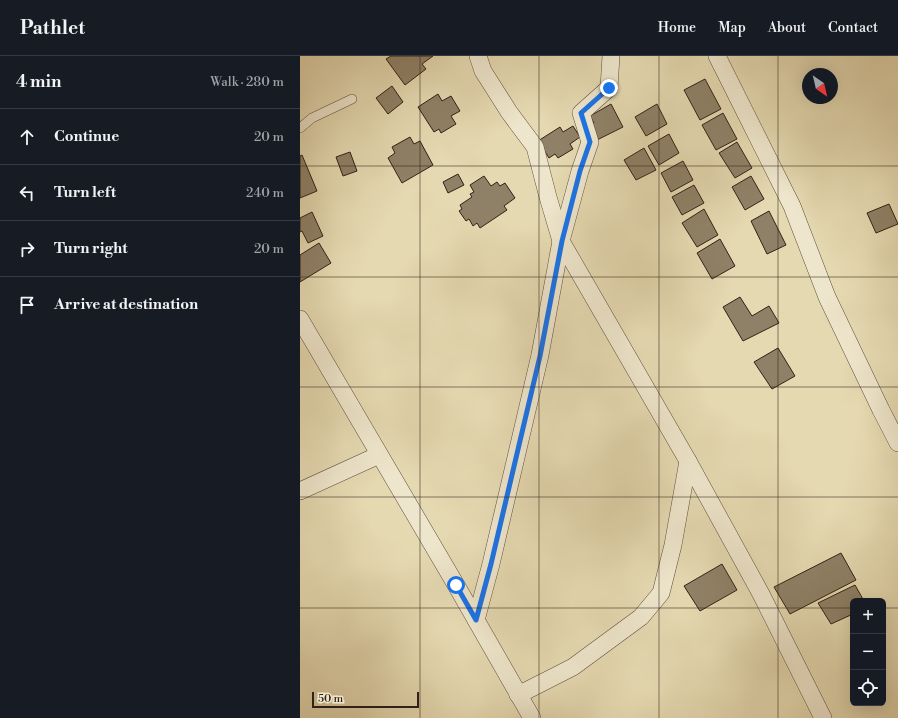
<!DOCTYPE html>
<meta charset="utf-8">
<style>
:root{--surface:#171b24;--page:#20242c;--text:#f1f3f6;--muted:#9ea1a6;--line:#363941}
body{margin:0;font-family:"Libre Bodoni",serif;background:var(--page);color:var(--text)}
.controls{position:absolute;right:12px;bottom:12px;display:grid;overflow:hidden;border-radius:6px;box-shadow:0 4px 16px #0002}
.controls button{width:36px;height:36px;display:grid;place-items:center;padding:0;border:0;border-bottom:1px solid var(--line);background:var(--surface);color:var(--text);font:20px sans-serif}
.compass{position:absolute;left:502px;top:12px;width:36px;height:36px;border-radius:50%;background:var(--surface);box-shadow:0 4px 16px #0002;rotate:146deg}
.scale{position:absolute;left:12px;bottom:10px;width:107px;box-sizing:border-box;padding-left:4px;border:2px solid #322116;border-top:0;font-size:11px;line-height:14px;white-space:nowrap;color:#322116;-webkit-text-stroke:3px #eee6cc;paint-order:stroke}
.stop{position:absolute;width:12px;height:12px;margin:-9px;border:3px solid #1a73e8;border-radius:50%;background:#fff}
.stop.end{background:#1a73e8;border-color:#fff;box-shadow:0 1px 4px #0008}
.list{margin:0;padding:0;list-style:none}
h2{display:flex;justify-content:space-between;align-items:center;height:52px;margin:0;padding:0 16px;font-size:17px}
h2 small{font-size:13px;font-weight:400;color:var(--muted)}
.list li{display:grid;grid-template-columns:26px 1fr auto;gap:12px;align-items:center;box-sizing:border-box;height:56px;padding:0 16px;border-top:1px solid var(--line)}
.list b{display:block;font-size:15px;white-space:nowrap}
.list em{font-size:13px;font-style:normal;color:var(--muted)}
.icon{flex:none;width:22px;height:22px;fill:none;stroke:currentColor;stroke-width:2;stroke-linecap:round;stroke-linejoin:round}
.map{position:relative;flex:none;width:598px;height:662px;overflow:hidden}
header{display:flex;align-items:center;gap:24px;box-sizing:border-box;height:56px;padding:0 20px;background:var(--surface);border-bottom:1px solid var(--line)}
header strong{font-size:19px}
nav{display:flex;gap:22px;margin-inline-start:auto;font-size:14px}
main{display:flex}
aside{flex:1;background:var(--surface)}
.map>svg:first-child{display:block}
.building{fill:#8f8167;stroke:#322116}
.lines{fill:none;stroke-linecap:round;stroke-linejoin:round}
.lane-casing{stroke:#5f4f3d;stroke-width:10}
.street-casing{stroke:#5f4f3d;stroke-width:18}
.lane{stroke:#eee6cc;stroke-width:9}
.street{stroke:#eee6cc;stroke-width:17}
.route{stroke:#1a73e8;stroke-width:5}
.grid{fill:none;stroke:#322116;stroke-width:1;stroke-opacity:0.55}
</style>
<header>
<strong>Pathlet</strong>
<nav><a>Home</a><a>Map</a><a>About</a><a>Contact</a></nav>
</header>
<main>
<aside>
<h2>4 min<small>Walk · 280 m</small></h2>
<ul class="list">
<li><svg class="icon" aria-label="ahead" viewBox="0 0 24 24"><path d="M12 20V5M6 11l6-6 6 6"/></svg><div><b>Continue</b></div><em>20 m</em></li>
<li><svg class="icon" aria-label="left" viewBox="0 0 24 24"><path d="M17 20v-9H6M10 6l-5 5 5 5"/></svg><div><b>Turn left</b></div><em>240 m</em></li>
<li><svg class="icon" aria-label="right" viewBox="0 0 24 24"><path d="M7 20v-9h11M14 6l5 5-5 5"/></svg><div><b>Turn right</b></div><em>20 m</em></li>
<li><svg class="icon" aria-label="arrive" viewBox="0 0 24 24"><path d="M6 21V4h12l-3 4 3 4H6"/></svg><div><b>Arrive at destination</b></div></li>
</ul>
</aside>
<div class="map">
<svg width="598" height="662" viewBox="0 0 598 662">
<rect width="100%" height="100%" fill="#e5d9b1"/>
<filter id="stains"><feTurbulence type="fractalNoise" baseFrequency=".005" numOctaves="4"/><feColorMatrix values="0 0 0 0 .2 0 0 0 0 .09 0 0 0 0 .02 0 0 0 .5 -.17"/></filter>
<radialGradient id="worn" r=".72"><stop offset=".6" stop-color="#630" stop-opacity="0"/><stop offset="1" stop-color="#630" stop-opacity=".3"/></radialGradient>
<g class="building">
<polygon points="91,0 133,0 122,8 126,13 105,29 86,3"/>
<polygon points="405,23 421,53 400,64 384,34"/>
<polygon points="92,30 103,46 88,58 76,42"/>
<polygon points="138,38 142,45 151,40 160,55 151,60 156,68 141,77 139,73 134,76 118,51"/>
<polygon points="311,48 323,71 297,84 290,69 294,67 290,60"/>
<polygon points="357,48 367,68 346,80 335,61"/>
<polygon points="423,57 437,83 416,94 402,69"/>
<polygon points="273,70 280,81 270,88 273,93 258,102 255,98 249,102 238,85 260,71 263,76"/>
<polygon points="369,78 379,97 359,109 348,90"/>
<polygon points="110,81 114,88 120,85 133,109 102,127 88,102 95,97 92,91"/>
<polygon points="437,86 452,112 435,122 419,97"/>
<polygon points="344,92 356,114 336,124 324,104"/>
<polygon points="50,96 57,115 43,120 36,101"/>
<polygon points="2,99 17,135 0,142 0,100"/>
<polygon points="383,105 393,124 371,136 361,117"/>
<polygon points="158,118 164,129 148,137 143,126"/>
<polygon points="184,120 191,130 197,126 200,130 205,127 215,142 204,150 207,154 180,172 177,167 173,170 169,163 166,165 159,155 162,153 160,149 172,141 170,138 174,136 170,129"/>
<polygon points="451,120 464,143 445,154 432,131"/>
<polygon points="394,129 404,147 382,159 372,141"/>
<polygon points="589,148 598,168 576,177 567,157"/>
<polygon points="404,153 418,179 397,191 382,167"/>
<polygon points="469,155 486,189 467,198 451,165"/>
<polygon points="12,156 23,180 8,187 2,175 0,176 0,162"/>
<polygon points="420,183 435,210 412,223 397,197"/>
<polygon points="19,187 31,207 0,226 0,199"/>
<polygon points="440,241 452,260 469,250 479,267 443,285 423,251"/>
<polygon points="478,292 495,320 472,333 454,306"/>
<polygon points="541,497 556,524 490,558 474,531"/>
<polygon points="422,508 437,534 400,555 384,530"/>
<polygon points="555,529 564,545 553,545 553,558 531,568 518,547"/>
</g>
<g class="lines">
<defs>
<polyline id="lane" points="0,72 12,62 52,43"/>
<g id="street">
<polyline points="178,0 183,15 209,56 235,91 248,141 261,185 388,405 461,538 523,662"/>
<polyline points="417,0 492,150 527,241 581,354 598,387"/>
<polyline points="0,263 156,529 232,662"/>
<polyline points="0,435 79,399"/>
<polyline points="176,564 191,508 240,299 261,185 280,115 290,86 281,57 309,32 311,0"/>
<polyline points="218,639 273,611 341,561 361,537 373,489 388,405"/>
</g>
</defs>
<use href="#lane" class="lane-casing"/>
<use href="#street" class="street-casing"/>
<use href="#lane" class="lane"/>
<use href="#street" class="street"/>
</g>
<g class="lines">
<polyline class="route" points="156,529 176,564 191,508 240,300 262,185 280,115 290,86 281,57 309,32"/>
</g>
<path class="grid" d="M120 0V662M239 0V662M359 0V662M478 0V662M0 110H598M0 221H598M0 331H598M0 441H598M0 552H553M583 552H598"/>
<rect width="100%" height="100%" filter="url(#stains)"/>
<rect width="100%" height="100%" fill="url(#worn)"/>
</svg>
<div class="controls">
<button>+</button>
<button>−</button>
<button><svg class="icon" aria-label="locate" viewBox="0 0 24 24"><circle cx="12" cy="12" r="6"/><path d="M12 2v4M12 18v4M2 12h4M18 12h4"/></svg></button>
</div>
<svg class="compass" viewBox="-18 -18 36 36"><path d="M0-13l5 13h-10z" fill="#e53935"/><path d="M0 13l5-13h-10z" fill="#9ea1a6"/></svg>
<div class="scale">50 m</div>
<div class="stop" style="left:156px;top:529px"></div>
<div class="stop end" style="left:309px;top:32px"></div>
</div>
</main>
